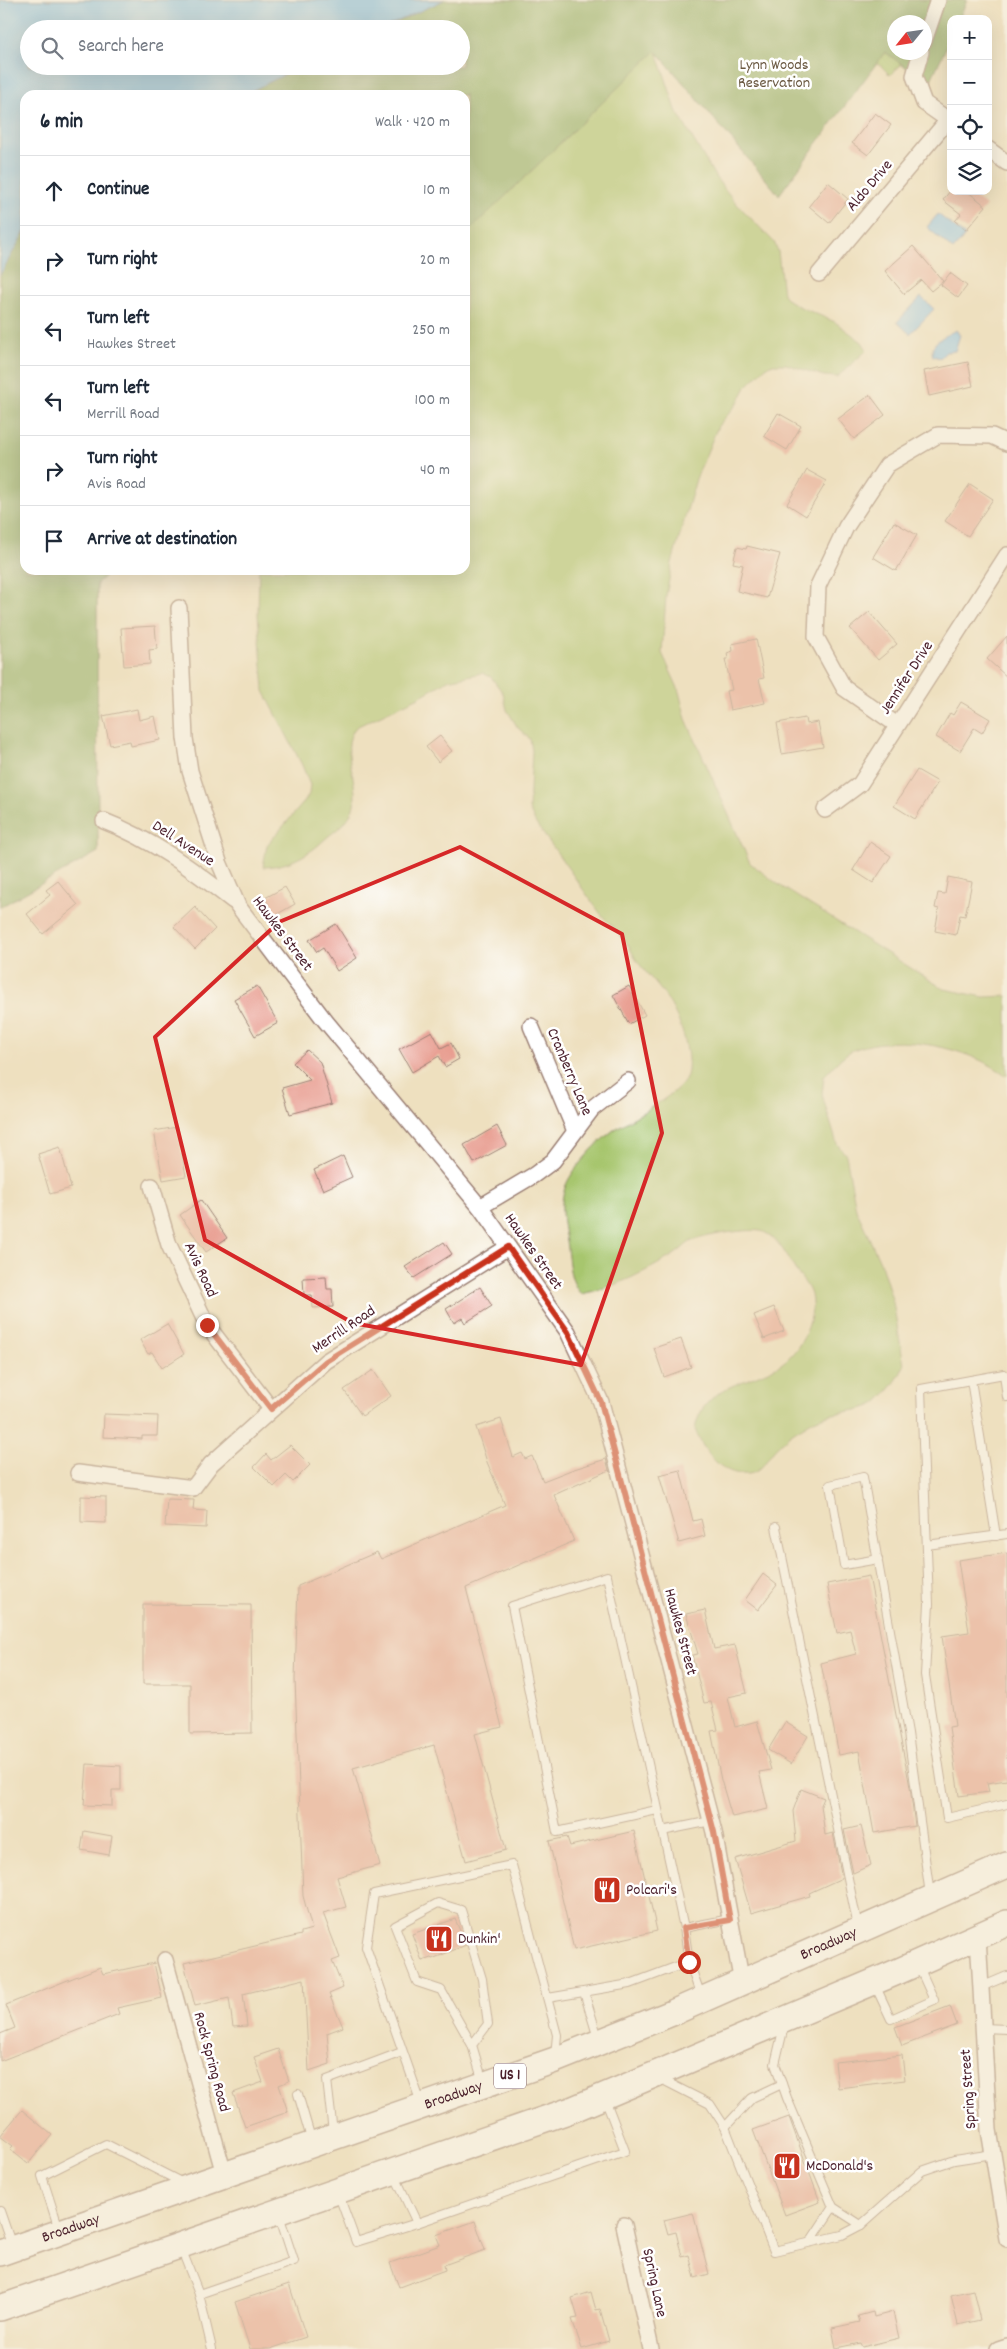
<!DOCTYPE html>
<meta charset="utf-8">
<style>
:root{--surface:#fff;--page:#f6f6f7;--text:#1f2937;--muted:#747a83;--line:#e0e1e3}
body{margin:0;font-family:Dekko,sans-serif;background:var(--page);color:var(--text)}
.controls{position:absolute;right:15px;top:15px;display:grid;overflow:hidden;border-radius:10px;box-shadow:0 5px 20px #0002}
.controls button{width:45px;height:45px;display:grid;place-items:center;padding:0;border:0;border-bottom:1px solid var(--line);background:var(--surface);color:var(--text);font:25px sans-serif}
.compass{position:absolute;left:887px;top:15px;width:45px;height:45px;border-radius:50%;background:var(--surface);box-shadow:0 5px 20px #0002;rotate:240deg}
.stop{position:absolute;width:15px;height:15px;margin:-11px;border:4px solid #c8321e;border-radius:50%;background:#fff}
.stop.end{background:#c8321e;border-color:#fff;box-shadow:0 1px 5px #0008}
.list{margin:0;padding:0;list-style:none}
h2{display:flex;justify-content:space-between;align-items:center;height:65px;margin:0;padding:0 20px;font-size:21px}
h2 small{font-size:16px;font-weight:400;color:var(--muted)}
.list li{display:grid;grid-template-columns:32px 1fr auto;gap:15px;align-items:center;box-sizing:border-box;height:70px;padding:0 20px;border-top:1px solid var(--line)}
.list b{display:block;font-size:19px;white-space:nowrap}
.list p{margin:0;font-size:16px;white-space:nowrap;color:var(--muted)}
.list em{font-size:16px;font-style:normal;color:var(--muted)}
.icon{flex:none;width:28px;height:28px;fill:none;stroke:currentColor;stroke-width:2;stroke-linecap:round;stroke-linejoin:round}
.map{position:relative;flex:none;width:1007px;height:2349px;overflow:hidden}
.search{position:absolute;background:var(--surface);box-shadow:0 5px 20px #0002;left:20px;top:20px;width:450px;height:55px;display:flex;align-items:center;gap:12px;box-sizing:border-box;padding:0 18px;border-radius:28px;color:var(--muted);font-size:19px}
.panel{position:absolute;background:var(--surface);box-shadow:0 5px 20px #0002;left:20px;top:90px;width:450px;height:485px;border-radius:15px}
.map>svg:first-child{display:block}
.green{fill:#a7c66e;stroke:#78724c;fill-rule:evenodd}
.forest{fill:#85ab61;stroke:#686546;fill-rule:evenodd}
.water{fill:#79bdef;stroke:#626e8d}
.building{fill:#e89d90}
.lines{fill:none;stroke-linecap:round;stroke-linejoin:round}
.service-casing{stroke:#9c8075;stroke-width:10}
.minor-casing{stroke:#9c8075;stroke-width:18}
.trunk-casing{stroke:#9c8075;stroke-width:28}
.service{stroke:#fff;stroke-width:8}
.minor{stroke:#fff;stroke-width:15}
.trunk{stroke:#fff;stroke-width:25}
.route{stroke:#c8321e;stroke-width:6}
.marked{fill:none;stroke:#d62828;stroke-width:4;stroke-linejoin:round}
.labels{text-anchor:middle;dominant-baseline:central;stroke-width:5;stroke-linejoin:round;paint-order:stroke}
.shield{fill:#fff;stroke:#80626b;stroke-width:1}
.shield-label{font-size:15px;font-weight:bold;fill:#4a1f2b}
.park-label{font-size:16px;fill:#6b5942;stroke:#fff}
.street-label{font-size:16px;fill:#4a1f2b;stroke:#fff}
.poi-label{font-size:16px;fill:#4a1f2b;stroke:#fff;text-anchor:start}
</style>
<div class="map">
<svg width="1007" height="2349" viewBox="0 0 1007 2349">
<rect width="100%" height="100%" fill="#fff"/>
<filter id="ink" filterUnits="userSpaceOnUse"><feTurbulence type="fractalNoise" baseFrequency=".02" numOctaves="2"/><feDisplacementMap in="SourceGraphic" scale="10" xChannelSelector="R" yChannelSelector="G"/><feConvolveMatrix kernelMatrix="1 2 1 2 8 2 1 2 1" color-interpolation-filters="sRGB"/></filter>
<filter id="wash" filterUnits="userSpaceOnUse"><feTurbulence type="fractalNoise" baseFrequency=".0096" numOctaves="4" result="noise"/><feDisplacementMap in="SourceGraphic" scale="20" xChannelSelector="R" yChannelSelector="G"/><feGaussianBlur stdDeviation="1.12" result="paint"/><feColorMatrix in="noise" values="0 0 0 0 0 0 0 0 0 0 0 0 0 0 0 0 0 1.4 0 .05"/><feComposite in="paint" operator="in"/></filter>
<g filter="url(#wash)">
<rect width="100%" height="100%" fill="#eee0bf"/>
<path class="green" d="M0 0H967L959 19H951V37L929 84 902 64 890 75 880 65 875 64 779 195 657 52 676 110 716 178 736 203 774 242 778 251 783 294 788 300 798 306 835 322 862 342 867 350 837 377 824 376 786 364H773L766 367 746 387 737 404 718 426 696 479 672 563 666 596 662 653 678 688 686 719 750 863 779 885 944 989 984 997 1007 996V1076C969 1047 897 1032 853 1050 842 1055 832 1068 824 1076L822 1095 837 1144 846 1155 856 1209 881 1264 893 1302 904 1365C901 1376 885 1397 875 1404 864 1411 833 1412 819 1418 812 1420 806 1425 799 1429 790 1434 780 1443 773 1451 764 1463 760 1476 742 1474 719 1473 702 1449 695 1429 703 1387 742 1385 774 1368 798 1357 817 1321 811 1295 809 1287 802 1279 797 1273 789 1259 779 1239 764 1232 753 1227 700 1236 690 1242 684 1246 680 1251 675 1254 646 1272 614 1288 581 1294 568 1280 569 1259 566 1241 563 1225 559 1203 565 1188 570 1171 596 1144 610 1133 628 1118 686 1094 688 1071 690 1046 678 1013 663 993 655 982 645 972 637 961 632 953 629 945 623 938 616 929 607 922 600 913 578 883 558 853 536 824L529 809 532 751 530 739 518 728 507 710 503 693 491 677 482 673 448 680 419 697 356 727C336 750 365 786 351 813 345 826 332 832 322 842 306 857 284 867 263 867L267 845 305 801 309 794 310 785 302 765 264 691 258 614 259 570H465V95H25V570H111L97 583 98 852 0 907ZM894 22H924V52H894ZM29 29H461V66H29Z"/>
<g class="forest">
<path d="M444 0H967L959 19H951V37L929 84 885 52 779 195 656 51 465 235V95H243L302 66H461V29H381ZM894 22H924V52H894Z"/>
<polygon points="25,231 25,570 111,570 97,583 98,852 0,907 0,275"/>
</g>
<g class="water">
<polygon points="0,0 444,0 381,29 29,29 29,66 302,66 243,95 25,95 25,231 0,275"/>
<polygon points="938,214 965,236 953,250 927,227"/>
<polygon points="921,297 934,309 910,334 897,322"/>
<path d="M956 330 960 335 955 351 946 352 940 358 933 356C928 342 947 335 956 330Z"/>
</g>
<g id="blocks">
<g class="building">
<polygon points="875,113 891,125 868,155 852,143"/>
<polygon points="828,182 848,199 829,223 809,206"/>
<polygon points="950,191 967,191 986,206 966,230 955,221 961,214 943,200"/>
<polygon points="913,246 943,281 931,291 921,280 904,294 885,271"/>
<polygon points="950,273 967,286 958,298 941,285"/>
<polygon points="968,362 973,386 929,396 924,371"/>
<polygon points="870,395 885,415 854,439 838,419"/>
<polygon points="778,413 801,426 787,450 764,436"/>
<polygon points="807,470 827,481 806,516 787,504"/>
<polygon points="970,484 993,499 968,536 945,521"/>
<polygon points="894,522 917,535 896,571 873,557"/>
<polygon points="747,546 780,554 767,598 737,591 743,565 733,563 737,547 746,549"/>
<polygon points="869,612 897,644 878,660 850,628"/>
<polygon points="155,626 157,649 149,650 150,664 124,666 121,628"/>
<polygon points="1007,636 1007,677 987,659"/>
<polygon points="756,639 764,678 759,679 765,703 730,710 726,691 732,690 725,659 728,659 727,653 733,651 732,644"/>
<polygon points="961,702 990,719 982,733 974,728 960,751 936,737 950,713 953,715"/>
<polygon points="137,709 139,720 155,716 160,740 131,746 130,741 110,745 103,716"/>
<polygon points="805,718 806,724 818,722 823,747 782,754 777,723"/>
<polygon points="440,736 452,751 438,762 426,747"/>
<polygon points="917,770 938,782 915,819 894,806"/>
<polygon points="870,842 891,856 873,883 853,870"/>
<polygon points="948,877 972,882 965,916 960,915 956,935 935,931 939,909 935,908 938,893 945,894"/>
<polygon points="58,881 78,905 43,934 27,914 50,895 46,890"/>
<polygon points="285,887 295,904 274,916 265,898"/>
<polygon points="195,907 215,929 195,949 174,927"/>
<polygon points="336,924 357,958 337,971 323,948 317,952 309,940"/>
<polygon points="257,986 278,1023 255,1036 234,999"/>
<polygon points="629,986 645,1015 629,1024 613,995"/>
<polygon points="432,1031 441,1048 451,1043 459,1059 445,1067 439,1056 412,1072 399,1049"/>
<polygon points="307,1050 320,1062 332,1103 290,1114 282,1088 310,1080 293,1063"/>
<polygon points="497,1126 507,1145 474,1163 464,1145"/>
<polygon points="177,1127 186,1176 163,1180 154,1131"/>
<polygon points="60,1147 71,1188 50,1194 38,1154"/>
<polygon points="343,1156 352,1177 323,1190 314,1170"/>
<polygon points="201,1200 227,1238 206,1252 180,1215"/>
<polygon points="444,1242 452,1254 414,1278 405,1267"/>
<polygon points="326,1277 327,1289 332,1289 333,1307 313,1308 312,1295 304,1295 303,1278"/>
<polygon points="480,1287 492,1306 465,1323 462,1318 454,1323 446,1309"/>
<polygon points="774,1307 784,1331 764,1339 754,1315"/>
<polygon points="167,1324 184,1354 162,1368 152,1352 148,1354 140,1340"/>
<polygon points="681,1339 691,1367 664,1377 654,1348"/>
<polygon points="373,1370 391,1396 362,1416 344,1390"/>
<polygon points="104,1414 158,1416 157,1436 142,1436 142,1439 103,1437"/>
<polygon points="501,1419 513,1457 522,1453 525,1459 532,1456 543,1481 571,1470 606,1459 609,1470 554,1495 574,1541 466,1588 502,1727 475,1734 506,1850 466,1861 434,1745 353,1768 380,1865 337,1877 346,1907 323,1913 340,1958 332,1961 343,1988 329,1994 343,2027 327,2033 330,2064 309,2071 304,1979 243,1994 247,2026 233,2027 229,1998 195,2006 184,1963 301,1935 301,1932 312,1929 303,1896 295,1679 298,1586 377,1552 381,1559 505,1505 487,1462 476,1427"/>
<polygon points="290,1445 310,1465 293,1482 286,1475 274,1487 254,1467 266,1454 271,1460"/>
<polygon points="680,1470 693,1521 701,1519 705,1536 679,1543 659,1475"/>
<polygon points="81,1496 106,1497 106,1523 81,1522"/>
<polygon points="167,1499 194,1500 193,1510 207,1511 206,1528 165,1526"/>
<polygon points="1007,1553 1007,1780 987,1783 989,1792 959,1796 949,1727 955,1726 942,1636 969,1632 958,1560"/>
<polygon points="763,1574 777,1585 758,1610 745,1600"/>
<polygon points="869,1576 910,1787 915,1826 874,1833 859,1751 839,1755 821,1663 856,1654 850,1630 837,1633 827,1584"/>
<polygon points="143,1604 251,1605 252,1733 190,1734 190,1684 143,1684"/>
<polygon points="705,1610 714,1649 735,1645 747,1693 728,1697 735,1727 757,1721 771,1770 759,1772 768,1809 732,1817 721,1780 711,1731 718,1730 711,1702 704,1703 692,1655 698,1654 686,1614"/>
<polygon points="785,1722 808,1736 791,1764 768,1750"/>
<polygon points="87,1764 121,1766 121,1790 112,1790 112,1806 84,1805"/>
<polygon points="801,1789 824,1798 821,1805 825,1835 833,1833 842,1878 809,1893 810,1896 751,1913 735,1859 796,1841 793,1811"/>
<polygon points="861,1826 871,1865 853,1873 844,1830"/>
<polygon points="84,1831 112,1836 109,1855 81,1850"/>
<polygon points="634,1831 657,1931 574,1950 549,1841 567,1837 570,1846"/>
<polygon points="455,1919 466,1945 432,1959 431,1958 422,1961 412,1934"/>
<polygon points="154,1963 162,1998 117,2008 119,2014 0,2061 0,2034 15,2028 6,2005 100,1967 103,1974"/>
<polygon points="950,2006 957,2025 902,2046 895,2027"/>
<polygon points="278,2049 289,2081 279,2085 288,2112 245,2127 233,2093 263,2082 254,2057"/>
<polygon points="902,2055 905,2080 838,2088 835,2062"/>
<polygon points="22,2110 52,2135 28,2164 10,2149 13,2146 0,2136"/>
<polygon points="789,2117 820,2202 785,2215 753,2130"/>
<polygon points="693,2213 709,2274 695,2278 689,2255 682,2257 676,2232 668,2234 664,2220"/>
<polygon points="475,2221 485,2250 444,2265 445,2270 399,2287 390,2263 440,2245 436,2235"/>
<polygon points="289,2284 306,2337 270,2349 250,2349 235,2302"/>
<polygon points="973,2290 980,2320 958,2325 951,2295"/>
<polygon points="591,2292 596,2310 600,2309 609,2341 582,2349 572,2319 578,2318 572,2298"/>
<polygon points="873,2312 874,2317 893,2312 899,2338 862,2347 860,2343 836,2348 832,2328 860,2322 858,2316"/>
</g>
</g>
</g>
<g filter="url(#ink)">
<use href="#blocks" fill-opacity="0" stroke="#9c8075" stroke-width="1"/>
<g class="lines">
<defs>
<g id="service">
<polyline points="971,1380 996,1536"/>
<polyline points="1007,1397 1004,1374 921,1389 929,1604 925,1675 947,1818 1007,1804"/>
<polyline points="776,1527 858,1927"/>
<polyline points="927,1545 1007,1534"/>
<polyline points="878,1559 844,1565 830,1485 863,1477 908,1733 930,1895"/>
<polyline points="657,1810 557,1832 512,1606 607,1576 684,1928 689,1962 701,1996"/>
<polyline points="662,1831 711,1821"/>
<polyline points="684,1928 730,1919"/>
<polyline points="875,1985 891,2019 934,2000 919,1967"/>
<polyline points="981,1987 1007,1976"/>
<polyline points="584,1992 598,2038"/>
<polyline points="548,1998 630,1984 689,1962"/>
<polyline points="784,2026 775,2064 787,2098 833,2207 810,2242"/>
<polyline points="983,2028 1007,2029"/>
<polyline points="472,2045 488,2024 482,1979 461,1910 438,1903 395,1926 417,1982 441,1990 472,2045 483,2082"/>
<polyline points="659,2078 710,2104 725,2127 774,2251 842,2235 861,2225 922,2171 954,2160 993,2154"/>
<polyline points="298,2094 312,2142"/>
<polyline points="421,2103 366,1947 374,1894 512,1865 557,2035 555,2056"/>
<polyline points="725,2127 752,2098 782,2084"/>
<polyline points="333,2132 327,2080 402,2052"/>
<polyline points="394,2174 417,2223 625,2151 605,2099"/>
<polyline points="338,2193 356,2242 417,2223"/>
<polyline points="833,2207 861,2225"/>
<polyline points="0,2211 12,2246"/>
<polyline points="59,2229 42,2176 106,2144 183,2183"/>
<polyline points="181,2248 199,2294 294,2261 279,2215"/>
<polyline points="199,2294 212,2349"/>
</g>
<g id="minor">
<polyline points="924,41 938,0"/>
<polyline points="921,52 914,76 924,103 951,122"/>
<polyline points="988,149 1007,163"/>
<polyline points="819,274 948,120"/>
<polyline points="179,608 185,738 190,771 219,862 238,906 323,1018 480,1207 568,1332 601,1402 714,1832 742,1983"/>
<polyline points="897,725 844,688 816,637 818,586 846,527 887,465 938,435 992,436 1007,443"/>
<polyline points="825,810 860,784 1007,555"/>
<path d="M104 821C151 839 194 870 233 901"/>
<polyline points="531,1026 575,1131"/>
<polyline points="152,1186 169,1245 207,1325 271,1409"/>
<polyline points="480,1207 534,1175 553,1161 592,1109 628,1081"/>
<polyline points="78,1473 193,1488 211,1464 326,1361 508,1247"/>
<polyline points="978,1936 989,2130 1007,2239"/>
<polyline points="165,1960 224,2174"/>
<polyline points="624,2225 651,2349"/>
<polyline points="998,2349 1007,2346"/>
</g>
<g id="trunk">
<path id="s1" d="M0 2253 555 2060 672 2013 1007 1865"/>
<polyline points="0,2308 571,2110 897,1972 1007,1923"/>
</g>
</defs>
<use href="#service" class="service-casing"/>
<use href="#minor" class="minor-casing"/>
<use href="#trunk" class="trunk-casing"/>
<use href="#service" class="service"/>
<use href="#minor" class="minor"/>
<use href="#trunk" class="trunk"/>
</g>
</g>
<g class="lines" filter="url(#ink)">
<polyline class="route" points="207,1325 271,1409 326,1361 508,1247 568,1332 601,1402 714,1832 730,1920 684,1928 689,1962"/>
</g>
<path d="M0 0H1007V2349H0ZM460 847 622 934 662 1133 581 1365 353 1323 205 1240 155 1037 279 922Z" fill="#eee0bf" fill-opacity=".55" fill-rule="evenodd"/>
<path class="marked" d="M460 847 622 934 662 1133 581 1365 353 1323 205 1240 155 1037 279 922Z"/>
<defs>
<symbol id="restaurant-square" viewBox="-11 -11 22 22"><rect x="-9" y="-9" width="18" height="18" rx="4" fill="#c8321e" stroke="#fff"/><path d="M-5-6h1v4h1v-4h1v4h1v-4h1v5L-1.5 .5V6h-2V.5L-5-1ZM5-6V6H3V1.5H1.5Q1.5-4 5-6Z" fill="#fff"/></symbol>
</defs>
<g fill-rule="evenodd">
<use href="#restaurant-square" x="591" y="1874" width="32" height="32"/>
<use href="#restaurant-square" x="423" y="1923" width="32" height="32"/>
<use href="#restaurant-square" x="771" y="2150" width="32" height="32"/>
</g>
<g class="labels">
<rect class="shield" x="494" y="2063.5" width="32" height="25" rx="4"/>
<g class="shield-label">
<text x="510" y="2076">US 1</text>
</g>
<g class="park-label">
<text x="774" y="65">Lynn Woods<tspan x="774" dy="18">Reservation</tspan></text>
</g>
<g class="street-label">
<text transform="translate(870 186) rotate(-50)">Aldo Drive</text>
<text transform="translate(907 678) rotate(-57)">Jennifer Drive</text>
<text transform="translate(183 844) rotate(33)">Dell Avenue</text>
<text transform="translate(282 934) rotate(53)">Hawkes Street</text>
<text transform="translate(569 1072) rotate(67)">Cranberry Lane</text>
<text transform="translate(533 1252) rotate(55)">Hawkes Street</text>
<text transform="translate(200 1270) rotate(65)">Avis Road</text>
<text transform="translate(344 1330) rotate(-34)">Merrill Road</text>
<text transform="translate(680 1632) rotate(75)">Hawkes Street</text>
<text stroke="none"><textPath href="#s1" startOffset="885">Broadway</textPath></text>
<text transform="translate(211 2062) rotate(75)">Rock Spring Road</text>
<text transform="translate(969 2089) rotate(-94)">Spring Street</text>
<text stroke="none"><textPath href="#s1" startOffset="480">Broadway</textPath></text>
<text stroke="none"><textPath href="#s1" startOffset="75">Broadway</textPath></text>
<text transform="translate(654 2283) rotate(78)">Spring Lane</text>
</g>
<g class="poi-label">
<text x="626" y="1890">Polcari's</text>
<text x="458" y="1939">Dunkin'</text>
<text x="806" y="2166">McDonald's</text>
</g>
</g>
</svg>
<div class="controls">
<button>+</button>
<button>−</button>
<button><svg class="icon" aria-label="locate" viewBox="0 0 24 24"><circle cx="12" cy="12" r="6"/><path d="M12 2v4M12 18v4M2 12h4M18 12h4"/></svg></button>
<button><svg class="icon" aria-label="layers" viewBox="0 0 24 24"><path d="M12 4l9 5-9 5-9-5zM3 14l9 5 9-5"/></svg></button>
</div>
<svg class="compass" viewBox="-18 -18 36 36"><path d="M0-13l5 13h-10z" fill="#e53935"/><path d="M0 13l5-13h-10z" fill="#747a83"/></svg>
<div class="stop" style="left:689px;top:1962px"></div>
<div class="stop end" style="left:207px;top:1325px"></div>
<div class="search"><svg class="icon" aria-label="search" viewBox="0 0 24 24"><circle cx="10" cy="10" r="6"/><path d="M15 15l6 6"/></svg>Search here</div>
<section class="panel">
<h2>6 min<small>Walk · 420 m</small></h2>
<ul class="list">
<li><svg class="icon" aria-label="ahead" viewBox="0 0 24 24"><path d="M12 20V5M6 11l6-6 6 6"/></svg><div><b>Continue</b></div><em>10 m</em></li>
<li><svg class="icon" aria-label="right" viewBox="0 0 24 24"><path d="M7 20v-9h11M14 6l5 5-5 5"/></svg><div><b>Turn right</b></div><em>20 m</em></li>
<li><svg class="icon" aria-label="left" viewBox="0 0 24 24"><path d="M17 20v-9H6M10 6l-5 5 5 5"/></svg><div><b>Turn left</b><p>Hawkes Street</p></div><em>250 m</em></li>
<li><svg class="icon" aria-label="left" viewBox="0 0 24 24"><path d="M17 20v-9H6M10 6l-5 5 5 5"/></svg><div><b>Turn left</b><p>Merrill Road</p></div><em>100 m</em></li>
<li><svg class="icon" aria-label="right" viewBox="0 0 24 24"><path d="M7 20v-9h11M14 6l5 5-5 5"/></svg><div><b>Turn right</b><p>Avis Road</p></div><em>40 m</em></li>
<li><svg class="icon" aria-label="arrive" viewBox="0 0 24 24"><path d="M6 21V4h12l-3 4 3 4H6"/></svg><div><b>Arrive at destination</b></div></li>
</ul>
</section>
</div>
